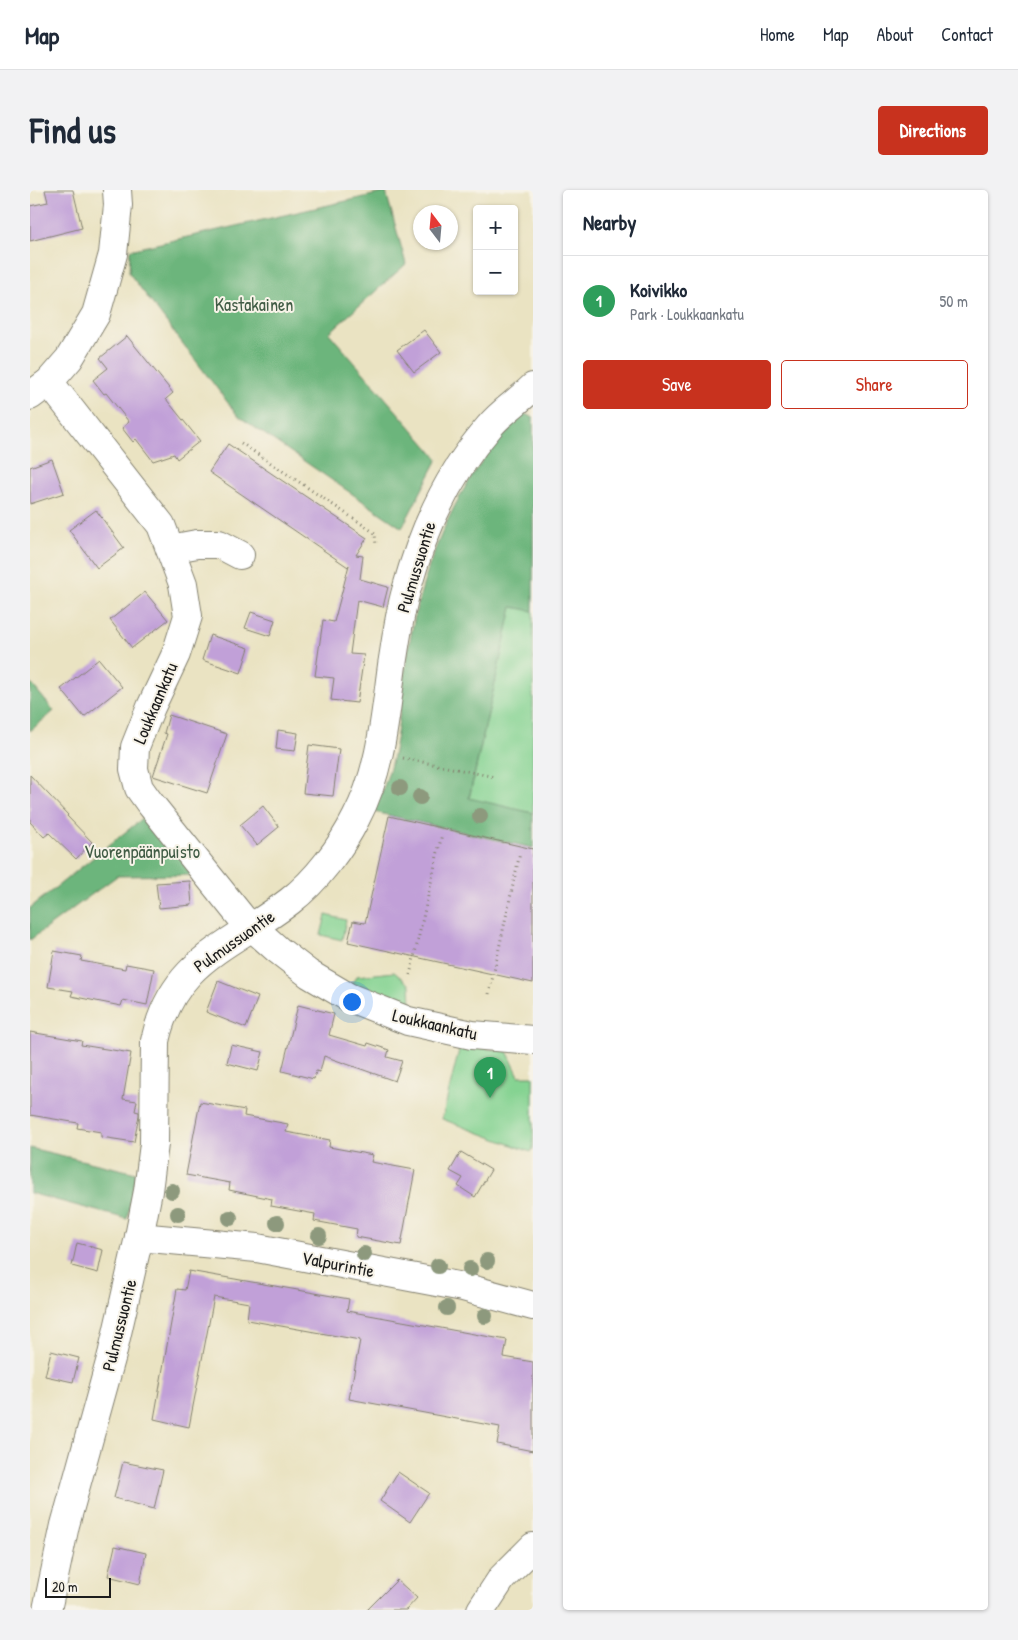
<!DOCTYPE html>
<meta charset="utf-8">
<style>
:root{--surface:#fff;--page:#f2f2f3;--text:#1f2937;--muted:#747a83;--line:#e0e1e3;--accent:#c8321e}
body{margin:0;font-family:"Patrick Hand",sans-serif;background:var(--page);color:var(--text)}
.controls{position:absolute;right:15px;top:15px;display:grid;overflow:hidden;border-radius:5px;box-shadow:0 1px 4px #0004}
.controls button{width:45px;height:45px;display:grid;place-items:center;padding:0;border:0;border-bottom:1px solid var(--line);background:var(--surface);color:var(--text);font:25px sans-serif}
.compass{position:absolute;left:383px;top:15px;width:45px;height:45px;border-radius:50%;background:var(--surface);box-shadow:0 1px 4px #0004;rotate:344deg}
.scale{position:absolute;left:15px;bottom:12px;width:66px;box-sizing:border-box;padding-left:5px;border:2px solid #1c1c1c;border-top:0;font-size:14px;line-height:18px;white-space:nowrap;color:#1c1c1c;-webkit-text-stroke:4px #f7f3e8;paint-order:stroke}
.you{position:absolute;left:321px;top:811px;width:18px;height:18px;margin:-12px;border:4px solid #fff;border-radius:50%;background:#1a73e8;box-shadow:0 0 0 8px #1a73e833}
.badge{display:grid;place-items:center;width:32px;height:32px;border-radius:50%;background:var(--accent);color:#fff;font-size:16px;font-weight:700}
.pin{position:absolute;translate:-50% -41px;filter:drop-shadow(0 1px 2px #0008)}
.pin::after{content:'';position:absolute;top:26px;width:18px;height:15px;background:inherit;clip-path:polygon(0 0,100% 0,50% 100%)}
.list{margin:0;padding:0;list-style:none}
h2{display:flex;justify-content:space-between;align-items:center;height:65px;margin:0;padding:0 20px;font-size:21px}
h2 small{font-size:16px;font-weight:400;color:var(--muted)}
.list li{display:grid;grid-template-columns:32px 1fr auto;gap:15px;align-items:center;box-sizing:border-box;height:90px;padding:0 20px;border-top:1px solid var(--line)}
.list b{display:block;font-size:19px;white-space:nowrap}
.list p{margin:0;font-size:16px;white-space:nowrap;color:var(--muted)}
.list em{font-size:16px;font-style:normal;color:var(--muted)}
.actions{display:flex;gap:10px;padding:15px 20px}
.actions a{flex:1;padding:11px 0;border:1px solid var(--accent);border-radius:5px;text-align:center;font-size:18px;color:var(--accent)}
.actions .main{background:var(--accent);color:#fff}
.map{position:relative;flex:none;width:503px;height:1420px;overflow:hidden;border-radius:5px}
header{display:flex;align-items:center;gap:30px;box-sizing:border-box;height:70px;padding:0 25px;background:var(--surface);border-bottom:1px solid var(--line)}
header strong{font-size:24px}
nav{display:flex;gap:28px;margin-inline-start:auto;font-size:18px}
.intro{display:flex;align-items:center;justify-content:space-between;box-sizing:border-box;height:120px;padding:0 30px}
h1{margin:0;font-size:35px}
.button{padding:12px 22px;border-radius:5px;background:var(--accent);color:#fff;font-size:18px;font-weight:700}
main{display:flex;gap:30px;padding:0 30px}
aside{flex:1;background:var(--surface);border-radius:5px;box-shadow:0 1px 4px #0004}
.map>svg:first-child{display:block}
.green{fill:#85d392;stroke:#507857}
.forest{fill:#6cb57c;stroke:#44684c}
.building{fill:#c1a0d8}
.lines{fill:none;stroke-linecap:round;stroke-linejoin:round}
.minor-casing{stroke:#83806f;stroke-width:30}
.path{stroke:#83806f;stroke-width:3;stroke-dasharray:1 4;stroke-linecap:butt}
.minor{stroke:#fff;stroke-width:28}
.tree{fill:#8d997d}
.labels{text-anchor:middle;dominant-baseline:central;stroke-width:4;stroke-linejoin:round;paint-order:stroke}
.park-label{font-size:18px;fill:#415c45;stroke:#f7f3e8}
.street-label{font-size:18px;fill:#1c1c1c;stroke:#f7f3e8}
</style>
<header>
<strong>Map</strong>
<nav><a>Home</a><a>Map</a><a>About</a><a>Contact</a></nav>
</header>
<div class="intro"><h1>Find us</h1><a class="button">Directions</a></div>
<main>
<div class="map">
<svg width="503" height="1420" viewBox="0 0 503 1420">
<rect width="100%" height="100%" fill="#f7f3e8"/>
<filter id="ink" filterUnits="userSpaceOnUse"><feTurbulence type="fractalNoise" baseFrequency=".02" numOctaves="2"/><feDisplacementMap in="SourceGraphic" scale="10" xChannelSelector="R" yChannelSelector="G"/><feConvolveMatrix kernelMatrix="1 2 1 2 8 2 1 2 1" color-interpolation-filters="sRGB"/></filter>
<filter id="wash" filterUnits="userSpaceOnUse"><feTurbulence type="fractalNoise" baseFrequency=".0096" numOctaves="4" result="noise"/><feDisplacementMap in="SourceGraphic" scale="20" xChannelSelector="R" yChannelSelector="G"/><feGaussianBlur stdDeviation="1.12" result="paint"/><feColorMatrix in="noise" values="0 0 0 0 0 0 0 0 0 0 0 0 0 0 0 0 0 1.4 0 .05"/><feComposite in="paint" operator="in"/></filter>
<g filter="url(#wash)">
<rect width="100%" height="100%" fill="#eae3c2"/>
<g class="green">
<polygon points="482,416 503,421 503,623 439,609"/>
<polygon points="296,725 316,730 312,750 291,745"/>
<polygon points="364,782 380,795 381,815 379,820 320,795 327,786"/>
<polygon points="430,856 477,861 489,886 503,886 503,958 501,962 412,929"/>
</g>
<g class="forest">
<polygon points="356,2 376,74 299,143 408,269 372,338 208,226 99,83 100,60"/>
<path d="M491 223 503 227V421L482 417 439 608 503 623V658L344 622C352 602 360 582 364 561 371 526 372 490 379 456 394 368 429 288 491 223Z"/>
<polygon points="0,492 24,521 0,541"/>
<polygon points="118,624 164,685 87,686 0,750 0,718"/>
<polygon points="0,958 106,983 97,1029 0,1003"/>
</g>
<g id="blocks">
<g class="building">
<polygon points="15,0 43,0 52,38 0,51 0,16 18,12"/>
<polygon points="394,140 411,162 384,182 367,160"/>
<polygon points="97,146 143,203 136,209 170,251 147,269 144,264 123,271 106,249 103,252 92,238 99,232 76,203 74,204 63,190 78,178 70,168"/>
<polygon points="198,254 337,348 326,365 333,366 330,389 358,397 353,417 327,410 320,464 334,465 327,513 301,510 304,488 285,486 293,430 304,432 319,375 318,377 179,282"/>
<polygon points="22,269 34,303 0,314 0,277"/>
<polygon points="66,320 94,358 67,378 39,340"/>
<polygon points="115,402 138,430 102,458 80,430"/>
<polygon points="221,422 245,430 240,446 215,438"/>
<polygon points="180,445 219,458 211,483 172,470"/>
<polygon points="69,469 92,497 54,527 31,499"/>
<polygon points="139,525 197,544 177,603 123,586 137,544 134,543"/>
<polygon points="248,540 268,543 265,561 246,559"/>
<polygon points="279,555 309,559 303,606 273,603"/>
<polygon points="0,585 38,625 37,626 62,652 46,669 19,643 14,647 0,632"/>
<polygon points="233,616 249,637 227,655 210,635"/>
<polygon points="359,626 503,659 503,793 318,752 323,731 335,733"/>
<polygon points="160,691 162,715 129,718 126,693"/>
<polygon points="24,761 52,766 51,771 95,779 96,774 124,779 117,815 93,810 91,816 41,806 43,801 18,797"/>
<polygon points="188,791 228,807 216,838 176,822"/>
<polygon points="268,815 304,824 299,845 337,856 338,853 359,860 357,867 372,871 365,891 294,866 290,882 286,881 284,889 252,881"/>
<polygon points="0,842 52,851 51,855 101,863 93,909 107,911 105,921 109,922 109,925 104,952 71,947 71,942 47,938 48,933 0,925"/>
<polygon points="201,855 233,862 228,881 197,873"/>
<polygon points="170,912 215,920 214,926 258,934 256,942 300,950 299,957 343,965 341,972 385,980 371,1055 326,1047 327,1039 284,1031 285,1024 241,1016 242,1009 199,1000 200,993 156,985"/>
<polygon points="431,962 461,980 445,1007 428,996 433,988 420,981"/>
<polygon points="47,1053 73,1060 68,1083 42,1076"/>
<polygon points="159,1081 319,1109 317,1121 477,1150 474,1167 503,1172 503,1261 467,1254 470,1237 319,1209 330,1150 217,1130 219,1113 184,1107 159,1237 124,1229 147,1099 155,1100"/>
<polygon points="21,1161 49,1168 43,1192 15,1186"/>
<polygon points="93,1272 133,1280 124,1319 84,1308"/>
<polygon points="368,1282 399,1303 380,1332 350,1311"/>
<polygon points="85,1356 116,1363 110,1394 78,1386"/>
<polygon points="367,1390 387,1408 376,1420 337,1420"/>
</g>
</g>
</g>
<g filter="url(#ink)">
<use href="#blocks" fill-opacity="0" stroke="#83806f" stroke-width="1"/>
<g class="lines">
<defs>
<g id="minor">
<polyline points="19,192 131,335 153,394 158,426 146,464 121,517 105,557 104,579 109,598 119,612 212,728 248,760 279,784 318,807 378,831 442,845 503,850"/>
<polyline points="0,206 19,192 39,169 66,124 83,64 88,15 87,0"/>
<polyline points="140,359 167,354 189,354 210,365"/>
<polyline points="109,1047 227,1058 433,1097 503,1116"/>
<path d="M17 1420 35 1335 82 1165 109 1047 118 1001 124 954 125 851C143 769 200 757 260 711 286 691 311 658 326 628 351 581 355 527 362 475 366 451 369 425 376 401 392 342 418 284 459 237 471 222 489 211 503 197"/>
<polyline points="451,1420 472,1388 503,1357"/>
</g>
</defs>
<use href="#minor" class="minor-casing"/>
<g class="path">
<polyline points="211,253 345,343 346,356"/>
<polyline points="373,568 465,587"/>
<polyline points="380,785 412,644"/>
<polyline points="459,804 490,663"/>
</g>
<use href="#minor" class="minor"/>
</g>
<g class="tree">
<circle cx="370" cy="598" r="8"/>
<circle cx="390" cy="607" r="8"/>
<circle cx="450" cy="626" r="8"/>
<circle cx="142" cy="1001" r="8"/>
<circle cx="148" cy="1024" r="8"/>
<circle cx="200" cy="1028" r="8"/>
<circle cx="247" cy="1033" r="8"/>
<circle cx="289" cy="1046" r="8"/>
<circle cx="334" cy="1064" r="8"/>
<circle cx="457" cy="1071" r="8"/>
<circle cx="408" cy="1076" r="8"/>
<circle cx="440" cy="1079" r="8"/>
<circle cx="417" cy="1118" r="8"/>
<circle cx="455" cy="1126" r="8"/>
</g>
</g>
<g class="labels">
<g class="park-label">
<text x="224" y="114">Kastakainen</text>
<text x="112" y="661">Vuorenpäänpuisto</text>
</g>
<g class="street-label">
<text transform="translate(386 377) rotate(-73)">Pulmussuontie</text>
<text transform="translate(125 513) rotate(-67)">Loukkaankatu</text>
<text transform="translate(204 751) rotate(-35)">Pulmussuontie</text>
<text transform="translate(405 834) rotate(13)">Loukkaankatu</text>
<text transform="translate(308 1074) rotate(11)">Valpurintie</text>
<text transform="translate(89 1135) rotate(-76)">Pulmussuontie</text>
</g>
</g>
</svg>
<div class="controls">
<button>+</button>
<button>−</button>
</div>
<svg class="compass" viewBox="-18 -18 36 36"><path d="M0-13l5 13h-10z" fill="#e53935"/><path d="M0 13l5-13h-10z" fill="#747a83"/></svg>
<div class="scale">20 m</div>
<div class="you"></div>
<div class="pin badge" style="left:460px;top:908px;background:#2e9e5b">1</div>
</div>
<aside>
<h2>Nearby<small></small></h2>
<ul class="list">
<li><span class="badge" style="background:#2e9e5b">1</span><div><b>Koivikko</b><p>Park · Loukkaankatu</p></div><em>50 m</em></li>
</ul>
<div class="actions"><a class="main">Save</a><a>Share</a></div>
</aside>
</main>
